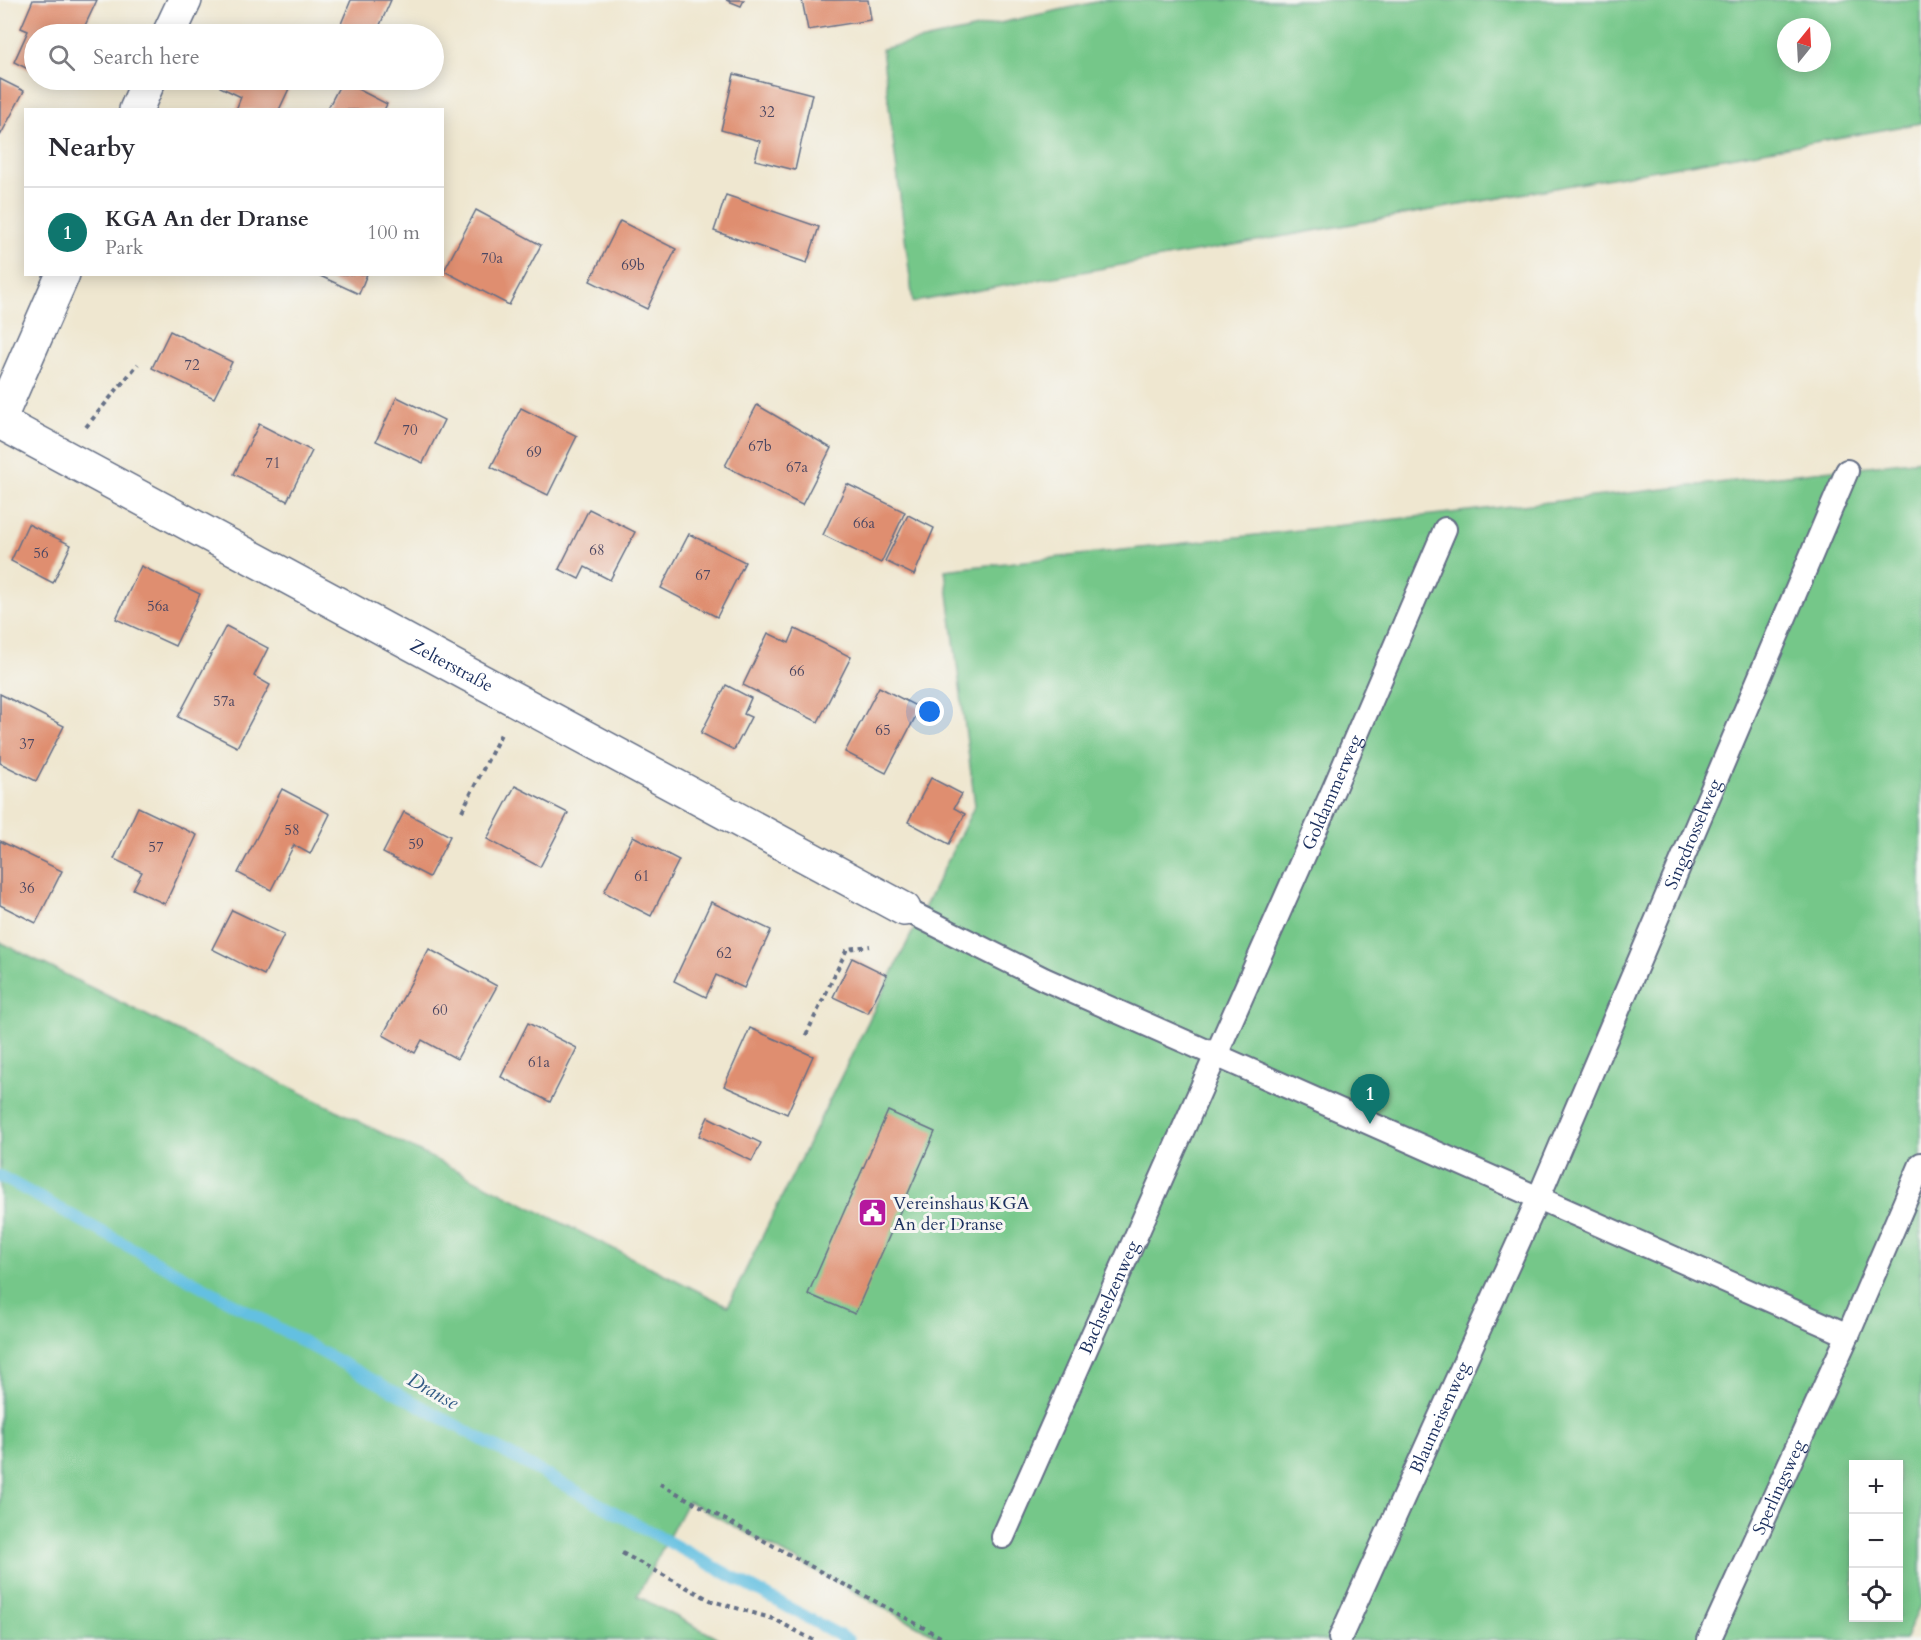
<!DOCTYPE html>
<meta charset="utf-8">
<style>
:root{--surface:#fff;--page:#f2f2f3;--text:#2b2b33;--muted:#7c7c81;--line:#e1e1e2;--accent:#0f766e}
body{margin:0;font-family:Cardo,serif;background:var(--page);color:var(--text)}
.controls{position:absolute;right:18px;bottom:18px;display:grid;overflow:hidden;border-radius:0px;box-shadow:0 3px 15px #0003}
.controls button{width:54px;height:54px;display:grid;place-items:center;padding:0;border:0;border-bottom:2px solid var(--line);background:var(--surface);color:var(--text);font:30px sans-serif}
.compass{position:absolute;left:1777px;top:18px;width:54px;height:54px;border-radius:50%;background:var(--surface);box-shadow:0 3px 15px #0003;rotate:18deg}
.you{position:absolute;left:930px;top:712px;width:21px;height:21px;margin:-15px;border:4px solid #fff;border-radius:50%;background:#1a73e8;box-shadow:0 0 0 9px #1a73e833}
.badge{display:grid;place-items:center;width:39px;height:39px;border-radius:50%;background:var(--accent);color:#fff;font-size:20px;font-weight:700}
.pin{position:absolute;translate:-50% -50px;filter:drop-shadow(0 2px 3px #0008)}
.pin::after{content:'';position:absolute;top:32px;width:21px;height:18px;background:inherit;clip-path:polygon(0 0,100% 0,50% 100%)}
.list{margin:0;padding:0;list-style:none}
h2{display:flex;justify-content:space-between;align-items:center;height:78px;margin:0;padding:0 24px;font-size:26px}
h2 small{font-size:20px;font-weight:400;color:var(--muted)}
.list li{display:grid;grid-template-columns:39px 1fr auto;gap:18px;align-items:center;box-sizing:border-box;height:90px;padding:0 24px;border-top:2px solid var(--line)}
.list b{display:block;font-size:22px;white-space:nowrap}
.list p{margin:0;font-size:20px;white-space:nowrap;color:var(--muted)}
.list em{font-size:20px;font-style:normal;color:var(--muted)}
.icon{flex:none;width:33px;height:33px;fill:none;stroke:currentColor;stroke-width:2;stroke-linecap:round;stroke-linejoin:round}
.map{position:relative;flex:none;width:1921px;height:1640px;overflow:hidden}
.search{position:absolute;background:var(--surface);box-shadow:0 3px 15px #0003;left:24px;top:24px;width:420px;height:66px;display:flex;align-items:center;gap:15px;box-sizing:border-box;padding:0 21px;border-radius:33px;color:var(--muted);font-size:22px}
.panel{position:absolute;background:var(--surface);box-shadow:0 3px 15px #0003;left:24px;top:108px;width:420px;height:168px;border-radius:0px}
.map>svg:first-child{display:block}
.green{fill:#75c789;stroke:#487b74;stroke-width:1.5;fill-rule:evenodd}
.lines{fill:none;stroke-linecap:round;stroke-linejoin:round}
.stream{stroke:#63c0e1;stroke-width:12}
.building{fill:#df8e70}
.service-casing{stroke:#656f86;stroke-width:26}
.minor-casing{stroke:#656f86;stroke-width:36}
.path{stroke:#656f86;stroke-width:4;stroke-dasharray:4.5 4.5;stroke-linecap:butt}
.service{stroke:#fff;stroke-width:22}
.minor{stroke:#fff;stroke-width:33}
.labels{text-anchor:middle;dominant-baseline:central;stroke-width:6;stroke-linejoin:round;paint-order:stroke}
.number-label{font-size:15px;fill:#4c4762}
.street-label{font-size:18px;fill:#1b2f5e;stroke:#f6f6f2}
.poi-label{font-size:18px;fill:#1b2f5e;stroke:#f6f6f2;text-anchor:start}
.water-label{font-size:20px;font-style:italic;fill:#315a85;stroke:#f6f6f2}
</style>
<div class="map">
<svg width="1921" height="1640" viewBox="0 0 1921 1640">
<rect width="100%" height="100%" fill="#f6f6f2"/>
<filter id="ink" filterUnits="userSpaceOnUse"><feTurbulence type="fractalNoise" baseFrequency=".0167" numOctaves="2"/><feDisplacementMap in="SourceGraphic" scale="12" xChannelSelector="R" yChannelSelector="G"/><feConvolveMatrix kernelMatrix="1 2 1 2 8 2 1 2 1" color-interpolation-filters="sRGB"/></filter>
<filter id="wash" filterUnits="userSpaceOnUse"><feTurbulence type="fractalNoise" baseFrequency=".008" numOctaves="4" result="noise"/><feDisplacementMap in="SourceGraphic" scale="24" xChannelSelector="R" yChannelSelector="G"/><feGaussianBlur stdDeviation="1.35" result="paint"/><feColorMatrix in="noise" values="0 0 0 0 0 0 0 0 0 0 0 0 0 0 0 0 0 1.4 0 .05"/><feComposite in="paint" operator="in"/></filter>
<g filter="url(#wash)">
<rect width="100%" height="100%" fill="#efe7d0"/>
<g class="green">
<path d="M1105 0H1921V123L913 302 882 49ZM1786 27H1822V63H1786Z"/>
<path d="M1921 460V1603L1905 1640H943L688 1501 637 1596 721 1640H0V942L728 1306 975 805 945 570ZM1854 1464H1898V1618H1854Z"/>
</g>
<g class="lines">
<polyline class="stream" points="0,1176 848,1640"/>
</g>
<g id="blocks">
<g class="building">
<polygon points="33,0 97,0 81,34 34,34 34,72 14,62 28,31 21,28"/>
<polygon points="351,0 391,0 376,34 345,34 338,31"/>
<polygon points="726,0 744,0 741,6"/>
<polygon points="802,0 868,0 871,20 808,30"/>
<polygon points="734,74 812,94 795,170 755,160 760,141 721,130"/>
<polygon points="0,79 24,91 0,136"/>
<polygon points="223,80 293,80 279,110 236,110 241,97 220,87"/>
<polygon points="342,81 387,104 384,110 327,110"/>
<polygon points="726,195 819,227 807,263 714,231"/>
<polygon points="476,210 541,245 509,305 444,271"/>
<polygon points="620,221 676,249 647,309 590,281"/>
<polygon points="316,274 367,274 359,294"/>
<polygon points="170,331 232,362 214,398 152,368"/>
<polygon points="397,397 444,420 423,463 376,441"/>
<polygon points="757,405 831,448 802,505 725,466"/>
<polygon points="521,408 577,436 548,495 491,467"/>
<polygon points="259,424 312,451 287,501 234,474"/>
<polygon points="847,484 905,512 881,563 823,535"/>
<polygon points="589,509 635,532 610,580 585,567 579,579 559,569"/>
<polygon points="908,515 934,528 914,575 885,561"/>
<polygon points="28,524 71,545 53,583 11,561"/>
<polygon points="689,534 745,562 717,617 661,588"/>
<polygon points="141,566 200,594 175,646 116,619"/>
<polygon points="226,626 268,648 254,676 270,685 237,747 178,717"/>
<polygon points="795,629 851,657 818,722 743,685 768,633 789,643"/>
<polygon points="726,685 751,698 744,714 751,717 734,750 701,733"/>
<polygon points="879,687 920,708 886,773 845,752"/>
<polygon points="0,694 64,726 36,781 0,763"/>
<polygon points="931,778 962,794 954,808 965,814 949,844 908,822"/>
<polygon points="515,786 568,813 540,867 487,839"/>
<polygon points="282,789 330,814 310,854 294,845 271,890 238,873"/>
<polygon points="138,807 197,835 165,904 133,889 142,872 114,859"/>
<polygon points="404,812 450,836 429,877 383,853"/>
<polygon points="633,836 679,860 651,916 604,892"/>
<polygon points="0,841 62,871 36,923 0,905"/>
<polygon points="711,902 771,930 744,988 716,975 706,997 674,981"/>
<polygon points="232,910 284,935 264,975 212,949"/>
<polygon points="429,949 497,986 457,1059 422,1040 415,1053 383,1035"/>
<polygon points="852,958 887,975 868,1013 833,997"/>
<polygon points="528,1023 577,1048 550,1102 501,1077"/>
<polygon points="750,1028 813,1056 787,1114 724,1086"/>
<polygon points="888,1111 935,1132 855,1314 808,1294"/>
<polygon points="708,1117 761,1143 752,1161 699,1136"/>
</g>
</g>
</g>
<g filter="url(#ink)">
<use href="#blocks" fill-opacity="0" stroke="#656f86" stroke-width="1.5"/>
<g class="lines">
<defs>
<g id="service">
<polyline points="904,909 1044,979 1848,1335"/>
<path id="s1" d="M1003 1537 1334 788 1445 529"/>
<path id="s2" d="M1340 1638 1538 1199 1847 471"/>
<path id="s3" d="M1709 1640 1848 1335 1921 1164"/>
</g>
<g id="minor">
<polyline points="169,34 185,0"/>
<polyline points="136,110 149,80"/>
<polyline points="0,418 63,274"/>
<path id="s4" d="M0 422 904 909"/>
</g>
</defs>
<use href="#service" class="service-casing"/>
<use href="#minor" class="minor-casing"/>
<g class="path">
<polyline points="86,427 138,364"/>
<polyline points="462,811 501,734"/>
<polyline points="806,1035 847,949 870,946"/>
<polyline points="660,1484 946,1640"/>
<polyline points="622,1553 712,1601 774,1619 813,1640"/>
</g>
<use href="#service" class="service"/>
<use href="#minor" class="minor"/>
</g>
</g>
<defs>
<symbol id="civic-square" viewBox="-11 -11 22 22"><rect x="-9" y="-9" width="18" height="18" rx="4" fill="#b5179e" stroke="#f6f6f2"/><path d="M-.6-6.5H3V-4.5H.6V-3L4-1V1h2V6H-6V1h2V-1L-.6-3ZM-1.2 2.5V6h2.4V2.5Z" fill="#fff"/></symbol>
</defs>
<g fill-rule="evenodd">
<use href="#civic-square" x="856" y="1196" width="33" height="33"/>
</g>
<g class="labels">
<g class="number-label">
<text x="767" y="112">32</text>
<text x="492" y="258">70a</text>
<text x="633" y="265">69b</text>
<text x="192" y="365">72</text>
<text x="410" y="430">70</text>
<text x="760" y="446">67b</text>
<text x="534" y="452">69</text>
<text x="273" y="463">71</text>
<text x="797" y="467">67a</text>
<text x="864" y="523">66a</text>
<text x="597" y="550">68</text>
<text x="41" y="553">56</text>
<text x="703" y="575">67</text>
<text x="158" y="606">56a</text>
<text x="797" y="671">66</text>
<text x="224" y="701">57a</text>
<text x="883" y="730">65</text>
<text x="27" y="744">37</text>
<text x="292" y="830">58</text>
<text x="416" y="844">59</text>
<text x="156" y="847">57</text>
<text x="642" y="876">61</text>
<text x="27" y="888">36</text>
<text x="724" y="953">62</text>
<text x="440" y="1010">60</text>
<text x="539" y="1062">61a</text>
</g>
<g class="street-label">
<text stroke="none"><textPath href="#s4" startOffset="513">Zelterstraße</textPath></text>
<text stroke="none"><textPath href="#s1" startOffset="814">Goldammerweg</textPath></text>
<text stroke="none"><textPath href="#s2" startOffset="878">Singdrosselweg</textPath></text>
<text stroke="none"><textPath href="#s1" startOffset="262">Bachstelzenweg</textPath></text>
<text stroke="none"><textPath href="#s2" startOffset="242">Blaumeisenweg</textPath></text>
<text stroke="none"><textPath href="#s3" startOffset="168">Sperlingsweg</textPath></text>
</g>
<g class="poi-label">
<text x="893" y="1203">Vereinshaus KGA<tspan x="893" dy="21">An der Dranse</tspan></text>
</g>
<g class="water-label">
<text transform="translate(433 1391) rotate(29)">Dranse</text>
</g>
</g>
</svg>
<div class="controls">
<button>+</button>
<button>−</button>
<button><svg class="icon" aria-label="locate" viewBox="0 0 24 24"><circle cx="12" cy="12" r="6"/><path d="M12 2v4M12 18v4M2 12h4M18 12h4"/></svg></button>
</div>
<svg class="compass" viewBox="-18 -18 36 36"><path d="M0-13l5 13h-10z" fill="#e53935"/><path d="M0 13l5-13h-10z" fill="#7c7c81"/></svg>
<div class="you"></div>
<div class="pin badge" style="left:1370px;top:1124px">1</div>
<div class="search"><svg class="icon" aria-label="search" viewBox="0 0 24 24"><circle cx="10" cy="10" r="6"/><path d="M15 15l6 6"/></svg>Search here</div>
<section class="panel">
<h2>Nearby<small></small></h2>
<ul class="list">
<li><span class="badge">1</span><div><b>KGA An der Dranse</b><p>Park</p></div><em>100 m</em></li>
</ul>
</section>
</div>
